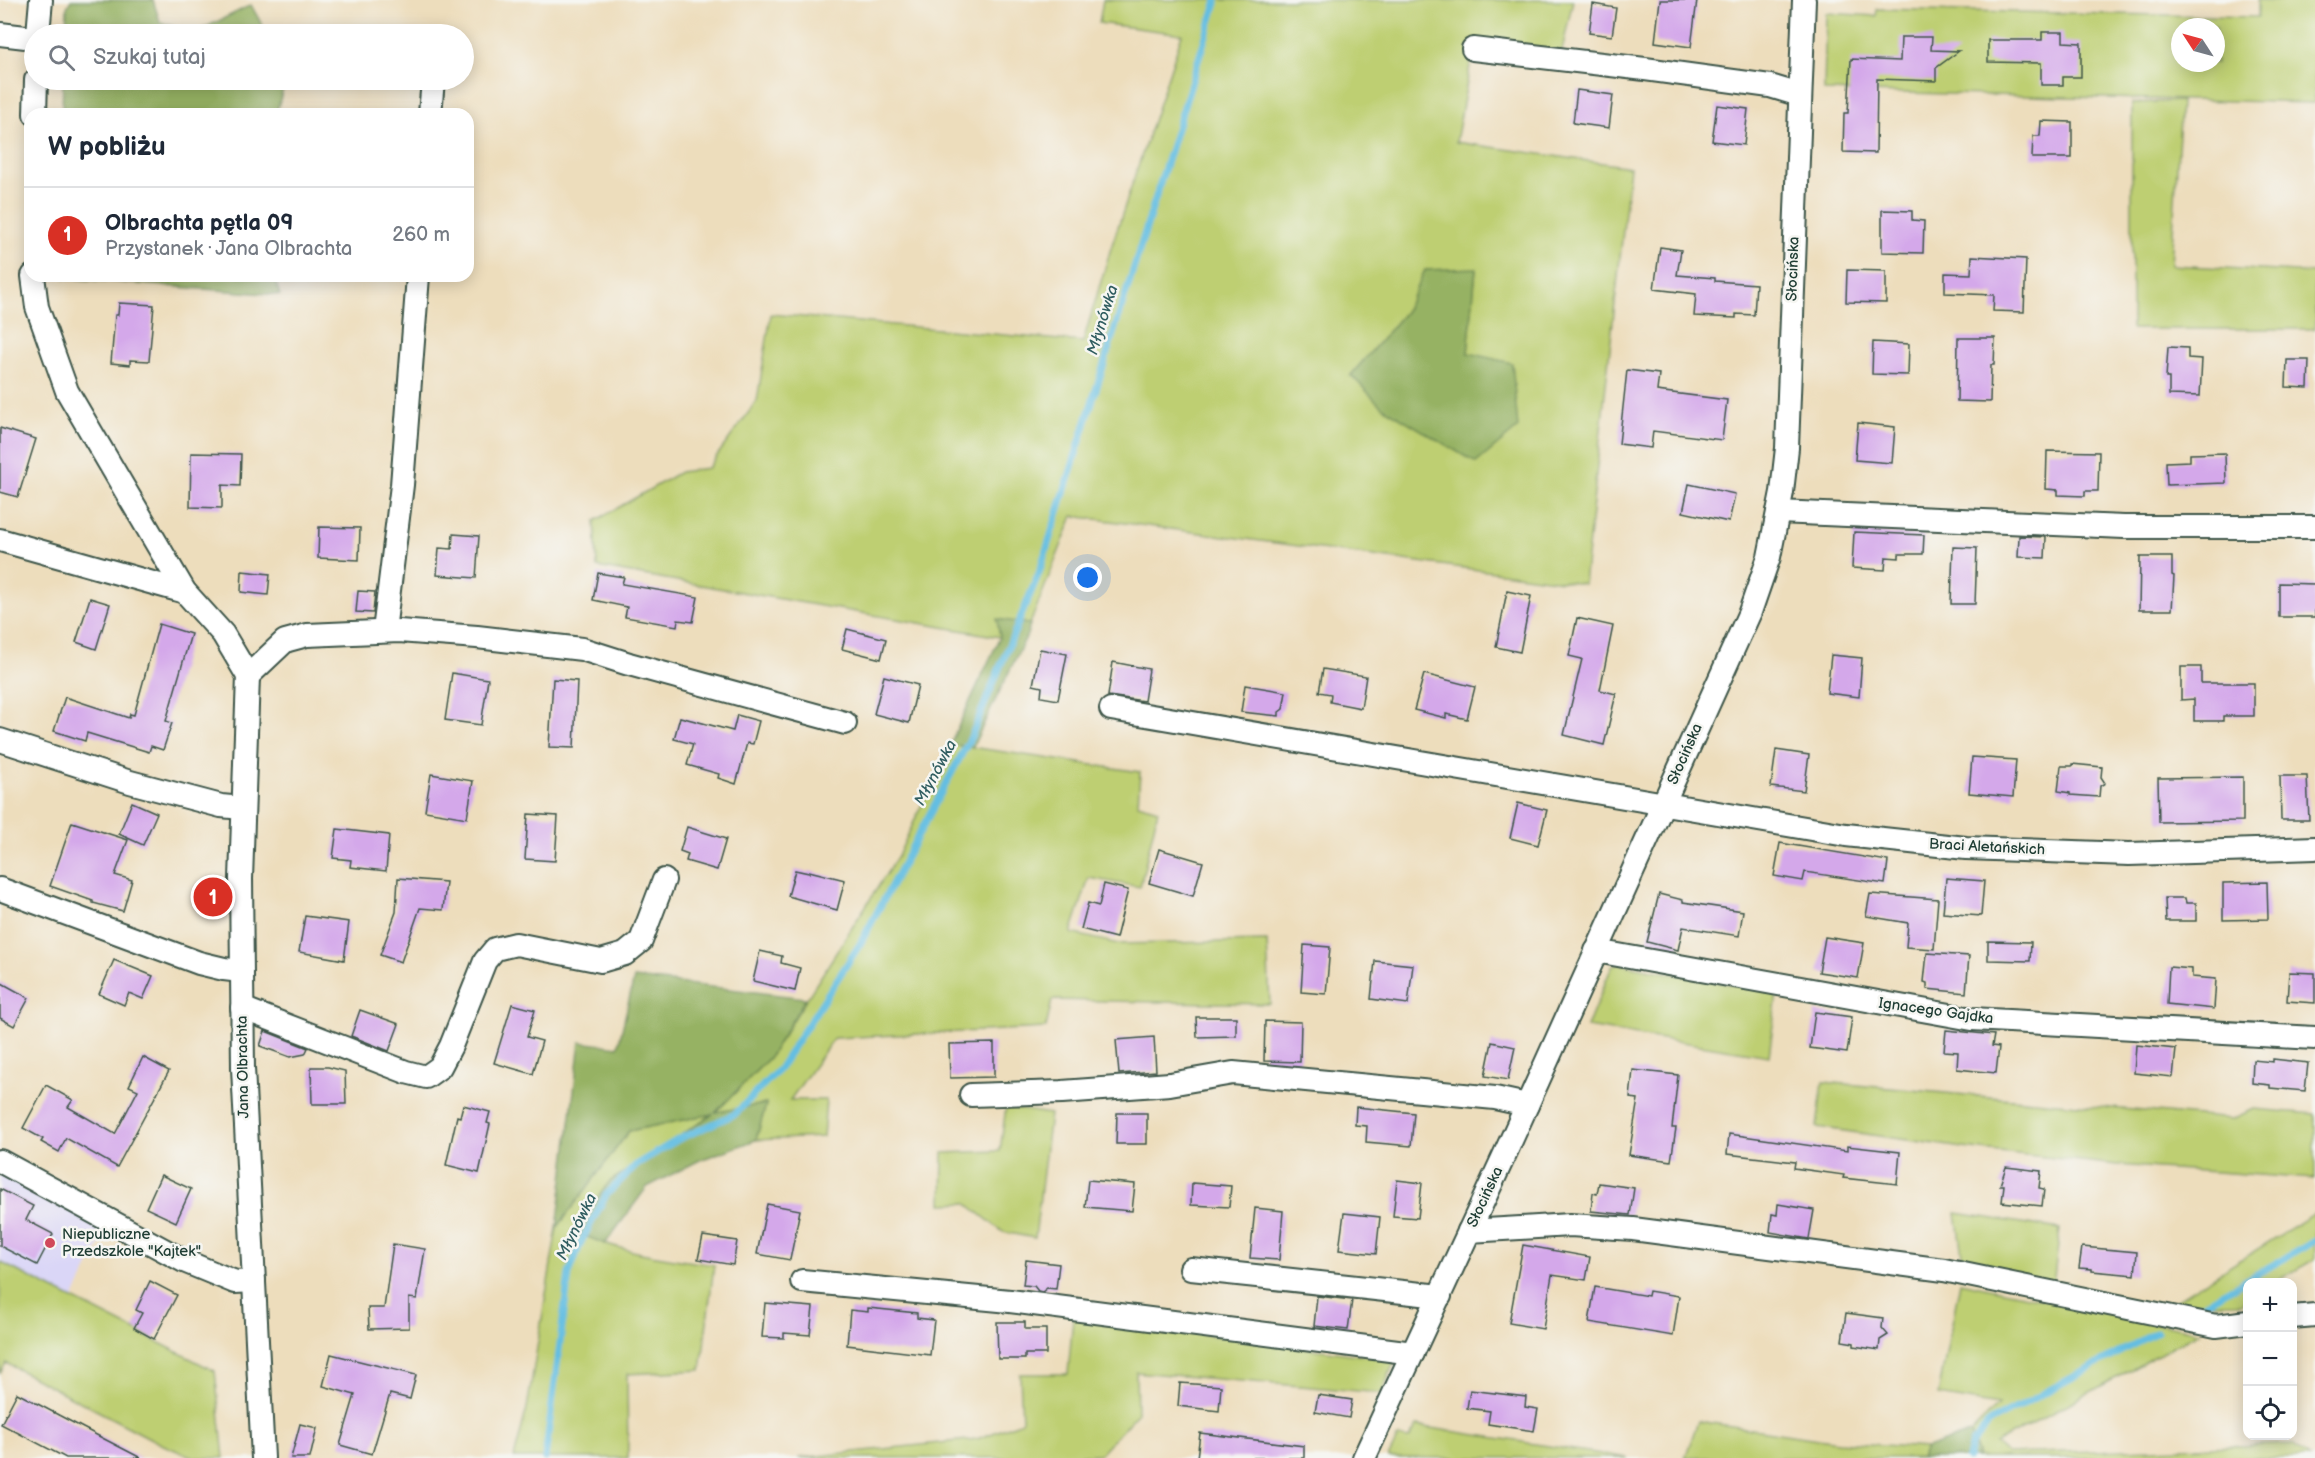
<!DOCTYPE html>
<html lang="pl">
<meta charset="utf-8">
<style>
:root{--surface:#fff;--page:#f2f2f3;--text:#1f2937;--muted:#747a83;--line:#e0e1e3;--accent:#d93025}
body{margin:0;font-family:"Balsamiq Sans",sans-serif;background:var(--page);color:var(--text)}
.controls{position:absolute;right:18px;bottom:18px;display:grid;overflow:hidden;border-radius:12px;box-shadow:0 3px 15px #0003}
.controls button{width:54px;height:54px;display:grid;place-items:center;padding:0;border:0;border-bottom:2px solid var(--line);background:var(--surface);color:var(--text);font:30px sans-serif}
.compass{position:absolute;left:2171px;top:18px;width:54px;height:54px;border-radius:50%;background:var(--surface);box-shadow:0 3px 15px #0003;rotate:306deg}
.you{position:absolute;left:1088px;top:578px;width:21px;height:21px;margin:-15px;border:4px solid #fff;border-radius:50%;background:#1a73e8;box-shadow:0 0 0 9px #1a73e833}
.badge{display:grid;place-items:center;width:39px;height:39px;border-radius:50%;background:var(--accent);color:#fff;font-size:20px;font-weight:700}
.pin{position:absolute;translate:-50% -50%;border:3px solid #fff;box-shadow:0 2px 6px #0006}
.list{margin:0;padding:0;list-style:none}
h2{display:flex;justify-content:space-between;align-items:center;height:78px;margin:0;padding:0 24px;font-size:26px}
h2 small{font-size:20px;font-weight:400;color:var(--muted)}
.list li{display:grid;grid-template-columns:39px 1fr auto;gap:18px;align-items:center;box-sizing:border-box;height:96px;padding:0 24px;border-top:2px solid var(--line)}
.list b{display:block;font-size:22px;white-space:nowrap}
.list p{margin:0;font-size:20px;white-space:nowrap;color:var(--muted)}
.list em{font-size:20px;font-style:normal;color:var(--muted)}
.icon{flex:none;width:33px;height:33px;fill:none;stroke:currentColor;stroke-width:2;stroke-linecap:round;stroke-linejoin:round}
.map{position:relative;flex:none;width:2315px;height:1458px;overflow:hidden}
.search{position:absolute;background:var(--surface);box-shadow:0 3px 15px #0003;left:24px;top:24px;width:450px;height:66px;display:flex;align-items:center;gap:15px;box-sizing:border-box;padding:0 21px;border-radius:33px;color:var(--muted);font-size:22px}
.panel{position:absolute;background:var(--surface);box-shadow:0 3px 15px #0003;left:24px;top:108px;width:450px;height:174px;border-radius:18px}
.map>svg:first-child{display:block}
.built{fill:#dad6f7}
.green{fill:#becf72;stroke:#6e8653;stroke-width:1.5;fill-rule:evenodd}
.forest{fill:#96b264;stroke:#5a784c;stroke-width:1.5}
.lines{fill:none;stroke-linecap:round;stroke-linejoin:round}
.stream{stroke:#64bee2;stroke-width:7}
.building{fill:#d4a8ea}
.minor-casing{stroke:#3e5548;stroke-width:26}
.minor{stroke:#fff;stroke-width:22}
.poi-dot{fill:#d1495b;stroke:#f6f6f2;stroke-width:2}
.labels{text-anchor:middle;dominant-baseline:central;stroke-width:5;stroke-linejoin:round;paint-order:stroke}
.street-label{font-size:15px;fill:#1f3d34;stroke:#f6f6f2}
.poi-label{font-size:15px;fill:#1f3d34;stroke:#f6f6f2;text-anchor:start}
.water-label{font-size:16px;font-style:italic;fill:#305d60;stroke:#f6f6f2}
</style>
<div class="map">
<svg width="2315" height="1458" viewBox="0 0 2315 1458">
<rect width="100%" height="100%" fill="#f6f6f2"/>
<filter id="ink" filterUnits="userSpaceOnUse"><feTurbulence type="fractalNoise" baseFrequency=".0167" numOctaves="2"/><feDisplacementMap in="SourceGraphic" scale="12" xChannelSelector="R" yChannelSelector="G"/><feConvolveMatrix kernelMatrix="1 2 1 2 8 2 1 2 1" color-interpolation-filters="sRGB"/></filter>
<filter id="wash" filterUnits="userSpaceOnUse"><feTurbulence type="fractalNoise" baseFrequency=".008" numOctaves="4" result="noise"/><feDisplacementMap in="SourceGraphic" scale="24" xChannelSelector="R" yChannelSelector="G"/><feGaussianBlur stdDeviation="1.35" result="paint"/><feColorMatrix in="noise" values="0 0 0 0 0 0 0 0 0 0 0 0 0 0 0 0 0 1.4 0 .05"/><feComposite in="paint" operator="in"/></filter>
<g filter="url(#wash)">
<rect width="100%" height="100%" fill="#edddbc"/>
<polygon class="built" points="0,1167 109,1225 73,1299 0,1262"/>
<g class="green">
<path d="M1103 0H1573L1562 51 1473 49 1456 142 1630 167 1584 584 1073 516 1030 624 998 620 1000 637 597 567 595 521 680 472 708 468 757 401 771 314 1083 342 1111 248 1182 34 1099 23ZM1476 269 1468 353 1351 376 1405 312 1425 270Z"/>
<path d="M2258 0H2315V103L1824 91 1826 13 1876 16 1877 9 2258 17ZM2180 27H2216V63H2180Z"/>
<polygon points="2181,101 2171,265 2315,273 2315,329 2132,329 2132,103"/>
<path d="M950 744 1140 772 1138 804 1158 810 1140 887 1089 878 1071 933 1118 944 1267 941 1270 1004 1052 1000 1046 1028 834 1038 790 1100H826L823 1137 756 1140 766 1105 715 1113 697 1126 573 1230C615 1252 667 1258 714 1265L701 1370 627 1374 628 1458H514L527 1408 557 1228 629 1131 715 1113 769 1058 899 854Z"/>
<polygon points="1620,964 1777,993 1769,1056 1587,1027 1612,966"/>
<polygon points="1823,1082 2232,1119 2254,1109 2315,1114 2315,1179 2117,1165 1963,1148 1817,1127"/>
<polygon points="1006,1107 1050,1114 1035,1238 1003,1232 966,1203 942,1204 943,1153 1000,1151"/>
<polygon points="1956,1213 2060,1229 2053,1285 1963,1262"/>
<polygon points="2315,1213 2315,1259 2275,1282 2248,1282 2247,1299 2241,1303 2170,1304"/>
<polygon points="0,1262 215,1371 224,1458 194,1458 161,1444 6,1363 0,1374"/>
<polygon points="1960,1282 2200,1332 1995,1444 2007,1454 2293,1444 2309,1458 1977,1458 1978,1453 1970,1433 1998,1405 1938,1395"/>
<polygon points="1073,1317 1395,1360 1382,1393 1136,1372 1137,1414 1100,1454 1039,1458 798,1458 977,1439 1022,1422 1020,1374 1068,1374"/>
<polygon points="1698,1421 1838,1442 1926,1448 1921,1458 1685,1458"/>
<polygon points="1417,1426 1628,1458 1388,1458 1398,1437 1409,1439"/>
</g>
<g class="forest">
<polygon points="71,0 153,0 160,22 194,33 251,5 267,34 66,34 67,7"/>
<polygon points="63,80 284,80 285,82 276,114 62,114"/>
<polygon points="1476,268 1468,353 1512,363 1518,428 1476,463 1381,406 1351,375 1405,312 1425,270"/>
<polygon points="65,276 274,276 280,295 65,278"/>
<polygon points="997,619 1030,624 1027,635 972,748 950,744 1000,637"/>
<polygon points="634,978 806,998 769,1058 716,1112 766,1104 756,1140 700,1160 647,1187 605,1244 573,1231 609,1182 713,1114 629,1131 557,1228 580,1042 618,1047"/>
<polygon points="1970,1433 1978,1453 1977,1458 1921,1458 1926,1448"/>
</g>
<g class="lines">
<g class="stream">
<polyline points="2193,1310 2315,1241"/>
<polyline points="545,1458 569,1274 581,1242 606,1195 637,1164 679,1139 735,1114 779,1069 860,944 971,737 1039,573 1217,0"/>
<polyline points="1968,1458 1972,1443 1990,1422 2157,1332"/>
</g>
</g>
<g id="blocks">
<g class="building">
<polygon points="1660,0 1697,0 1691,47 1655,42"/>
<polygon points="1593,4 1616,8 1612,36 1589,33"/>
<polygon points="2042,32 2063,32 2063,42 2081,43 2081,77 2063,77 2063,85 2041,85 2041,63 1988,62 1988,40 2042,40"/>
<polygon points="1901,37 1932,37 1931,50 1959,51 1936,68 1936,81 1877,79 1876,153 1843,152 1844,113 1848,113 1851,59 1900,61"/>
<polygon points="1577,90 1613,95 1609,128 1573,123"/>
<polygon points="1717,105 1748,109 1744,145 1712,141"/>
<polygon points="2041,121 2072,122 2072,158 2032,158 2033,136 2040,136"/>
<polygon points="1882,210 1912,211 1912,220 1924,221 1923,253 1882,252"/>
<polygon points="1660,247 1681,250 1677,275 1715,278 1715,281 1756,284 1754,315 1736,314 1736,318 1694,316 1696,294 1654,289"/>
<polygon points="1972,256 2026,259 2024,312 1993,311 1994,295 1945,293 1945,273 1971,274"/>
<polygon points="1847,270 1886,271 1886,303 1846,302"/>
<polygon points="119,303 154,305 149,361 130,360 130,365 111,363 115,315 118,315"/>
<polygon points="1958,338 1995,338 1994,365 1991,365 1990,402 1957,401"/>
<polygon points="1873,342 1909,344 1908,375 1872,374"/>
<polygon points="2168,347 2188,348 2188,358 2202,359 2200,396 2169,395 2169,378 2166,378"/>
<polygon points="2287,360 2309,360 2308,388 2286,387"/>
<polygon points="1627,370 1659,374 1657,391 1727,400 1722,440 1653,431 1651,448 1619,444"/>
<polygon points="1858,423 1895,427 1892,463 1855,460"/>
<polygon points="0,428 36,439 18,497 0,492"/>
<polygon points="2047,451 2099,452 2098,491 2085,491 2085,496 2058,495 2058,490 2046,489"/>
<polygon points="191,453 241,454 240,486 222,485 222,508 190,507"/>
<polygon points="2225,453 2226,483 2167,485 2166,462 2190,461 2190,454"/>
<polygon points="1689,484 1735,494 1729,522 1683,512"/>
<polygon points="319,527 360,528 359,560 318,558"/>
<polygon points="1854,532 1924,535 1923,554 1899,554 1899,558 1886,557 1885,570 1852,568"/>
<polygon points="453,534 479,536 476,578 437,575 439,548 452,549"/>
<polygon points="2019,536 2046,537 2045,558 2018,557"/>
<polygon points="1953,547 1977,548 1975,604 1951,604"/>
<polygon points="2140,557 2172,557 2172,575 2174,576 2172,610 2139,610"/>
<polygon points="242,571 270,574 268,595 241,592"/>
<polygon points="598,573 624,577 622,584 698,597 693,622 678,620 677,626 625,617 627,607 593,600"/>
<polygon points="2279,583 2315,584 2315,617 2279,617"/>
<polygon points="358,591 375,592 373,613 356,612"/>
<polygon points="1507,591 1531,596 1520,652 1496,647"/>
<polygon points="90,598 110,604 96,649 76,642"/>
<polygon points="1577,618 1613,626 1600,690 1616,694 1604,745 1564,735 1582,659 1569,656"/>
<polygon points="159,624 191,634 166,721 172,723 163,750 151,746 149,752 87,733 85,741 54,731 65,697 129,718 130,714 134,715"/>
<polygon points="847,629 886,639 881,659 842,649"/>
<polygon points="1040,649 1067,654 1058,700 1041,697 1042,687 1033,685"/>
<polygon points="1831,655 1862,658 1859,697 1827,693"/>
<polygon points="1113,662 1149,669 1144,701 1108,696"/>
<polygon points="2181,667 2201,667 2201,683 2254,683 2254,716 2223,716 2223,721 2194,721 2194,699 2181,700"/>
<polygon points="1323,669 1366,676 1361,708 1330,702 1331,694 1319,692"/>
<polygon points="452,673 488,679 481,725 445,720"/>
<polygon points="1424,674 1475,687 1467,719 1446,714 1446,718 1414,710"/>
<polygon points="884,676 918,685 909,723 874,714"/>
<polygon points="553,679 577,681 574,748 549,747"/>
<polygon points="1245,685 1286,692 1283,709 1279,712 1279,716 1241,712"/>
<polygon points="737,715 759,721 753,744 747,743 736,784 718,778 719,774 687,765 693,744 674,739 680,717 733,731"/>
<polygon points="1776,750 1809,755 1804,791 1771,787"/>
<polygon points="1972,757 2016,760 2013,797 1969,793"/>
<polygon points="2072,764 2102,767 2101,777 2105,783 2100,786 2099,797 2070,795 2070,793 2058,791 2061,766 2072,766"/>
<polygon points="431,774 473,781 467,818 425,811"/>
<polygon points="2280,776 2307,776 2309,820 2281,820"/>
<polygon points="2243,777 2243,821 2159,822 2158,778"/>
<polygon points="132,802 157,813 143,845 119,834"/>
<polygon points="1518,803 1547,810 1538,845 1510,838"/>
<polygon points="528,814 558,816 555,861 525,859"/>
<polygon points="72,822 128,840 115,875 132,880 123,911 93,903 93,901 50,886"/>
<polygon points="687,827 726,839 717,870 686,861 688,854 680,851"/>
<polygon points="337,829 389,835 386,871 350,867 351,860 333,858"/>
<polygon points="1780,843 1888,861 1885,884 1805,872 1803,881 1774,876"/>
<polygon points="1159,849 1203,862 1193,896 1149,883"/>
<polygon points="795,870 809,873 809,871 845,880 837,910 788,896"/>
<polygon points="398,878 446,882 443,910 420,908 401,962 380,955 396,912"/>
<polygon points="1946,878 1984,881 1981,916 1943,913"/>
<polygon points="2267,882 2268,919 2223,920 2223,883"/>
<polygon points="1104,884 1128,890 1116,938 1081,929 1088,903 1099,906"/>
<polygon points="1659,894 1683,900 1683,902 1743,911 1739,936 1683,927 1678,950 1647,942"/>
<polygon points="1870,894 1938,899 1934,949 1906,947 1908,923 1866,916"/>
<polygon points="2165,898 2185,898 2186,903 2196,903 2196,921 2166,921"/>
<polygon points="305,916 349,922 344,960 299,952"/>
<polygon points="1825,937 1864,943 1858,978 1819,972"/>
<polygon points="1988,941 2031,942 2030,961 1988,960"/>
<polygon points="1304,945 1330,947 1326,994 1301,992"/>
<polygon points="760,951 782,956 781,963 800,968 795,991 753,981"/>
<polygon points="1927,953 1969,956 1966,993 1927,989 1927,983 1924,982"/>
<polygon points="114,960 153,976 143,999 129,993 124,1005 99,994"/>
<polygon points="1375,961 1413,965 1408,1004 1371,999"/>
<polygon points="2169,967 2192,969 2192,977 2216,979 2214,1009 2167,1004"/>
<polygon points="2289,972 2315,973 2315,1003 2287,1001"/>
<polygon points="0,982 29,998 14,1026 0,1018"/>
<polygon points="512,1004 535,1010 527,1037 542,1041 533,1074 494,1063"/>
<polygon points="360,1010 399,1024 389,1051 351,1036"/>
<polygon points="1815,1012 1852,1017 1847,1053 1810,1048"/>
<polygon points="1196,1017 1236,1017 1236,1036 1197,1037"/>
<polygon points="1265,1021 1301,1022 1300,1062 1264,1061"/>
<polygon points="1946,1030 1994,1035 1992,1046 1999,1047 1996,1073 1957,1069 1958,1052 1944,1051"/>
<polygon points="265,1031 308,1048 305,1054 290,1057 260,1046"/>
<polygon points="1154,1037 1156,1071 1119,1074 1116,1040"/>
<polygon points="1492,1042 1515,1047 1508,1080 1485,1076"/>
<polygon points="994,1043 994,1077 950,1078 949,1044"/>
<polygon points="2136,1045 2176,1049 2173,1077 2134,1073"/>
<polygon points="143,1057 169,1071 117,1167 66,1138 59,1152 41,1142 43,1139 23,1128 46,1085 73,1100 68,1107 115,1134 138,1090 129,1086"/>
<polygon points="2273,1059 2308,1063 2305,1091 2270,1088 2270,1085 2252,1083 2253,1060 2273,1062"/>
<polygon points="311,1067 328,1067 345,1071 346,1104 312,1104"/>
<polygon points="1633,1070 1678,1075 1672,1128 1676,1128 1671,1161 1629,1155 1638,1099 1630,1098"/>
<polygon points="463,1105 490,1112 487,1123 490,1124 479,1173 446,1165 457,1116 460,1117"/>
<polygon points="1356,1107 1414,1113 1411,1146 1366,1142 1367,1126 1355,1125"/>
<polygon points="1117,1113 1147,1113 1147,1144 1116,1144"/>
<polygon points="1729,1134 1847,1151 1847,1146 1900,1152 1897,1184 1843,1178 1844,1175 1794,1168 1795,1162 1727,1154"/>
<polygon points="2006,1167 2041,1171 2039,1188 2044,1189 2042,1206 2002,1202 2004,1185 2000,1185"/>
<polygon points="161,1175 191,1189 176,1222 146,1208"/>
<polygon points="1088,1180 1135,1184 1132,1211 1085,1207"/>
<polygon points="1397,1180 1422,1183 1418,1218 1393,1216"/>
<polygon points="1192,1183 1231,1186 1229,1207 1191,1205"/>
<polygon points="1599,1183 1634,1188 1630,1215 1591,1211 1593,1193 1597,1194"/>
<polygon points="0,1189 33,1206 26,1220 53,1234 37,1265 0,1246"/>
<polygon points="767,1204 800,1210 790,1260 757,1254"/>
<polygon points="1778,1204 1814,1210 1809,1239 1770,1232 1772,1214 1777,1215"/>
<polygon points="1255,1208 1283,1211 1279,1260 1250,1258"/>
<polygon points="1344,1213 1380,1217 1376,1254 1339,1250"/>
<polygon points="703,1236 737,1241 733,1265 698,1259"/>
<polygon points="393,1244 425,1249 417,1299 409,1298 409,1328 369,1329 368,1308 384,1308"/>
<polygon points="1523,1245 1590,1257 1586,1280 1552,1275 1543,1329 1509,1323"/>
<polygon points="2082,1247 2137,1252 2135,1275 2092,1271 2092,1269 2079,1268"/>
<polygon points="1026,1260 1059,1264 1056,1289 1047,1288 1042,1292 1038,1291 1034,1286 1023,1285"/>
<polygon points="150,1281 177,1295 154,1339 134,1328 142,1313 136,1310"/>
<polygon points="1595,1287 1648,1296 1649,1291 1679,1296 1673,1336 1589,1322"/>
<polygon points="1317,1296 1352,1300 1348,1330 1314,1326"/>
<polygon points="765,1303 813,1307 810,1335 784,1333 784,1338 762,1337"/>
<polygon points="868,1308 917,1313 917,1318 934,1320 930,1355 847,1345 850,1310 868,1312"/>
<polygon points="1846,1313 1883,1318 1882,1328 1888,1335 1880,1340 1879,1350 1854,1346 1854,1343 1842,1341"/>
<polygon points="997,1322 1025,1322 1025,1329 1046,1329 1046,1354 1025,1354 1025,1359 998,1359"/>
<polygon points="331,1354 416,1375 410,1399 390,1394 372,1454 340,1445 355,1395 323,1386"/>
<polygon points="1180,1383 1221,1386 1219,1411 1178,1406"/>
<polygon points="1470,1390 1526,1397 1525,1407 1538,1409 1534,1431 1488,1424 1490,1411 1467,1408"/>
<polygon points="17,1393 83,1428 141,1458 66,1458 1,1424"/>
<polygon points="1318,1395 1352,1400 1349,1418 1315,1412"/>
<polygon points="300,1424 317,1428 310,1458 291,1458"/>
<polygon points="1200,1433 1304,1446 1304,1458 1197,1458"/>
</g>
</g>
</g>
<g filter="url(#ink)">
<use href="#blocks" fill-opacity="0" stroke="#3e5548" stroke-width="1.5"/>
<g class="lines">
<defs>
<g id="minor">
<polyline points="0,34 34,38"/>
<polyline points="38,34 41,0"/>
<polyline points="1473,49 1645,69 1770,86 1800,95"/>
<polyline points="35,114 36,80"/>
<polyline points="430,114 433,80"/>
<polyline points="33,276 37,307 67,391 185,592 223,634 248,676"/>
<polyline points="1778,512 2124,527 2315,527"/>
<polyline points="0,540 185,592"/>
<polyline points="384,631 402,485 418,276"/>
<polyline points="248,676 241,879 243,1068 263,1458"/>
<polyline points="248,676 285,641 307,635 399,631 477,637 582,649 629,664 845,723"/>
<polyline points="1111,709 1846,835 1966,848 2129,854 2315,848"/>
<polyline points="0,740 130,782 221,806 242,808"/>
<polyline points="0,889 199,963 224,969 241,971"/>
<polyline points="1596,951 1972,1019 2315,1038"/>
<polyline points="242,1008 406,1072 426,1077 440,1067 451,1046 485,961 495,949 516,944 601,961 625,954 641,941 664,880"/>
<polyline points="971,1095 1062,1092 1170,1084 1233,1073 1495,1098 1527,1105"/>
<polyline points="0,1161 184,1261 235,1282 254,1281"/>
<polyline points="1469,1231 1570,1225 1633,1229 1944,1270 2216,1326 2248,1322"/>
<polyline points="1191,1269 1440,1296"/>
<polyline points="802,1281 1010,1301 1413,1353"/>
<polyline points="2292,1317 2315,1315"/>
<polyline points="1364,1458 1504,1156 1750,612 1769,557 1782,492 1787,448 1804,0"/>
</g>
</defs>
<use href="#minor" class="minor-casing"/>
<use href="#minor" class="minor"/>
</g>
</g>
<circle class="poi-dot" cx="50" cy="1243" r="6"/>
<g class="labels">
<g class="street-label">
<text transform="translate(1793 269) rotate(-88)">Słocińska</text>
<text transform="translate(1685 754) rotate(-66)">Słocińska</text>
<text transform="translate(1987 847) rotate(3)">Braci Aletańskich</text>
<text transform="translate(1936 1011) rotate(8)">Ignacego Gajdka</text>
<text transform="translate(243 1067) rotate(-91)">Jana Olbrachta</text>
<text transform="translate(1485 1197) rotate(-65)">Słocińska</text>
</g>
<g class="poi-label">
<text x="62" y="1234">Niepubliczne<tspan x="62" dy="17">Przedszkole "Kajtek"</tspan></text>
</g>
<g class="water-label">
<text transform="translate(1103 320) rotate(-73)">Młynówka</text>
<text transform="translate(936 773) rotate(-62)">Młynówka</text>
<text transform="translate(577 1227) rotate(-64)">Młynówka</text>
</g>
</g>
</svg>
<div class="controls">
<button>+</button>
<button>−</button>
<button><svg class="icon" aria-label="locate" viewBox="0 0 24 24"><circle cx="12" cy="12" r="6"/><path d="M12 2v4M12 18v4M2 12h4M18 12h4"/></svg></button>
</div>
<svg class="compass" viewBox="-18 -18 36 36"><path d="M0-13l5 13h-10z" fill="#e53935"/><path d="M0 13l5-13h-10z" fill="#747a83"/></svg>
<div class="you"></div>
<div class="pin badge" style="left:213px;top:897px">1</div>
<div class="search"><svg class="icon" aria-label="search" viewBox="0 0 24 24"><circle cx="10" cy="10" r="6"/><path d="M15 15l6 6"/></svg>Szukaj tutaj</div>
<section class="panel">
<h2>W pobliżu<small></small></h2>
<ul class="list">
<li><span class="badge">1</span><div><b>Olbrachta pętla 09</b><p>Przystanek · Jana Olbrachta</p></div><em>260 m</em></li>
</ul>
</section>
</div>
